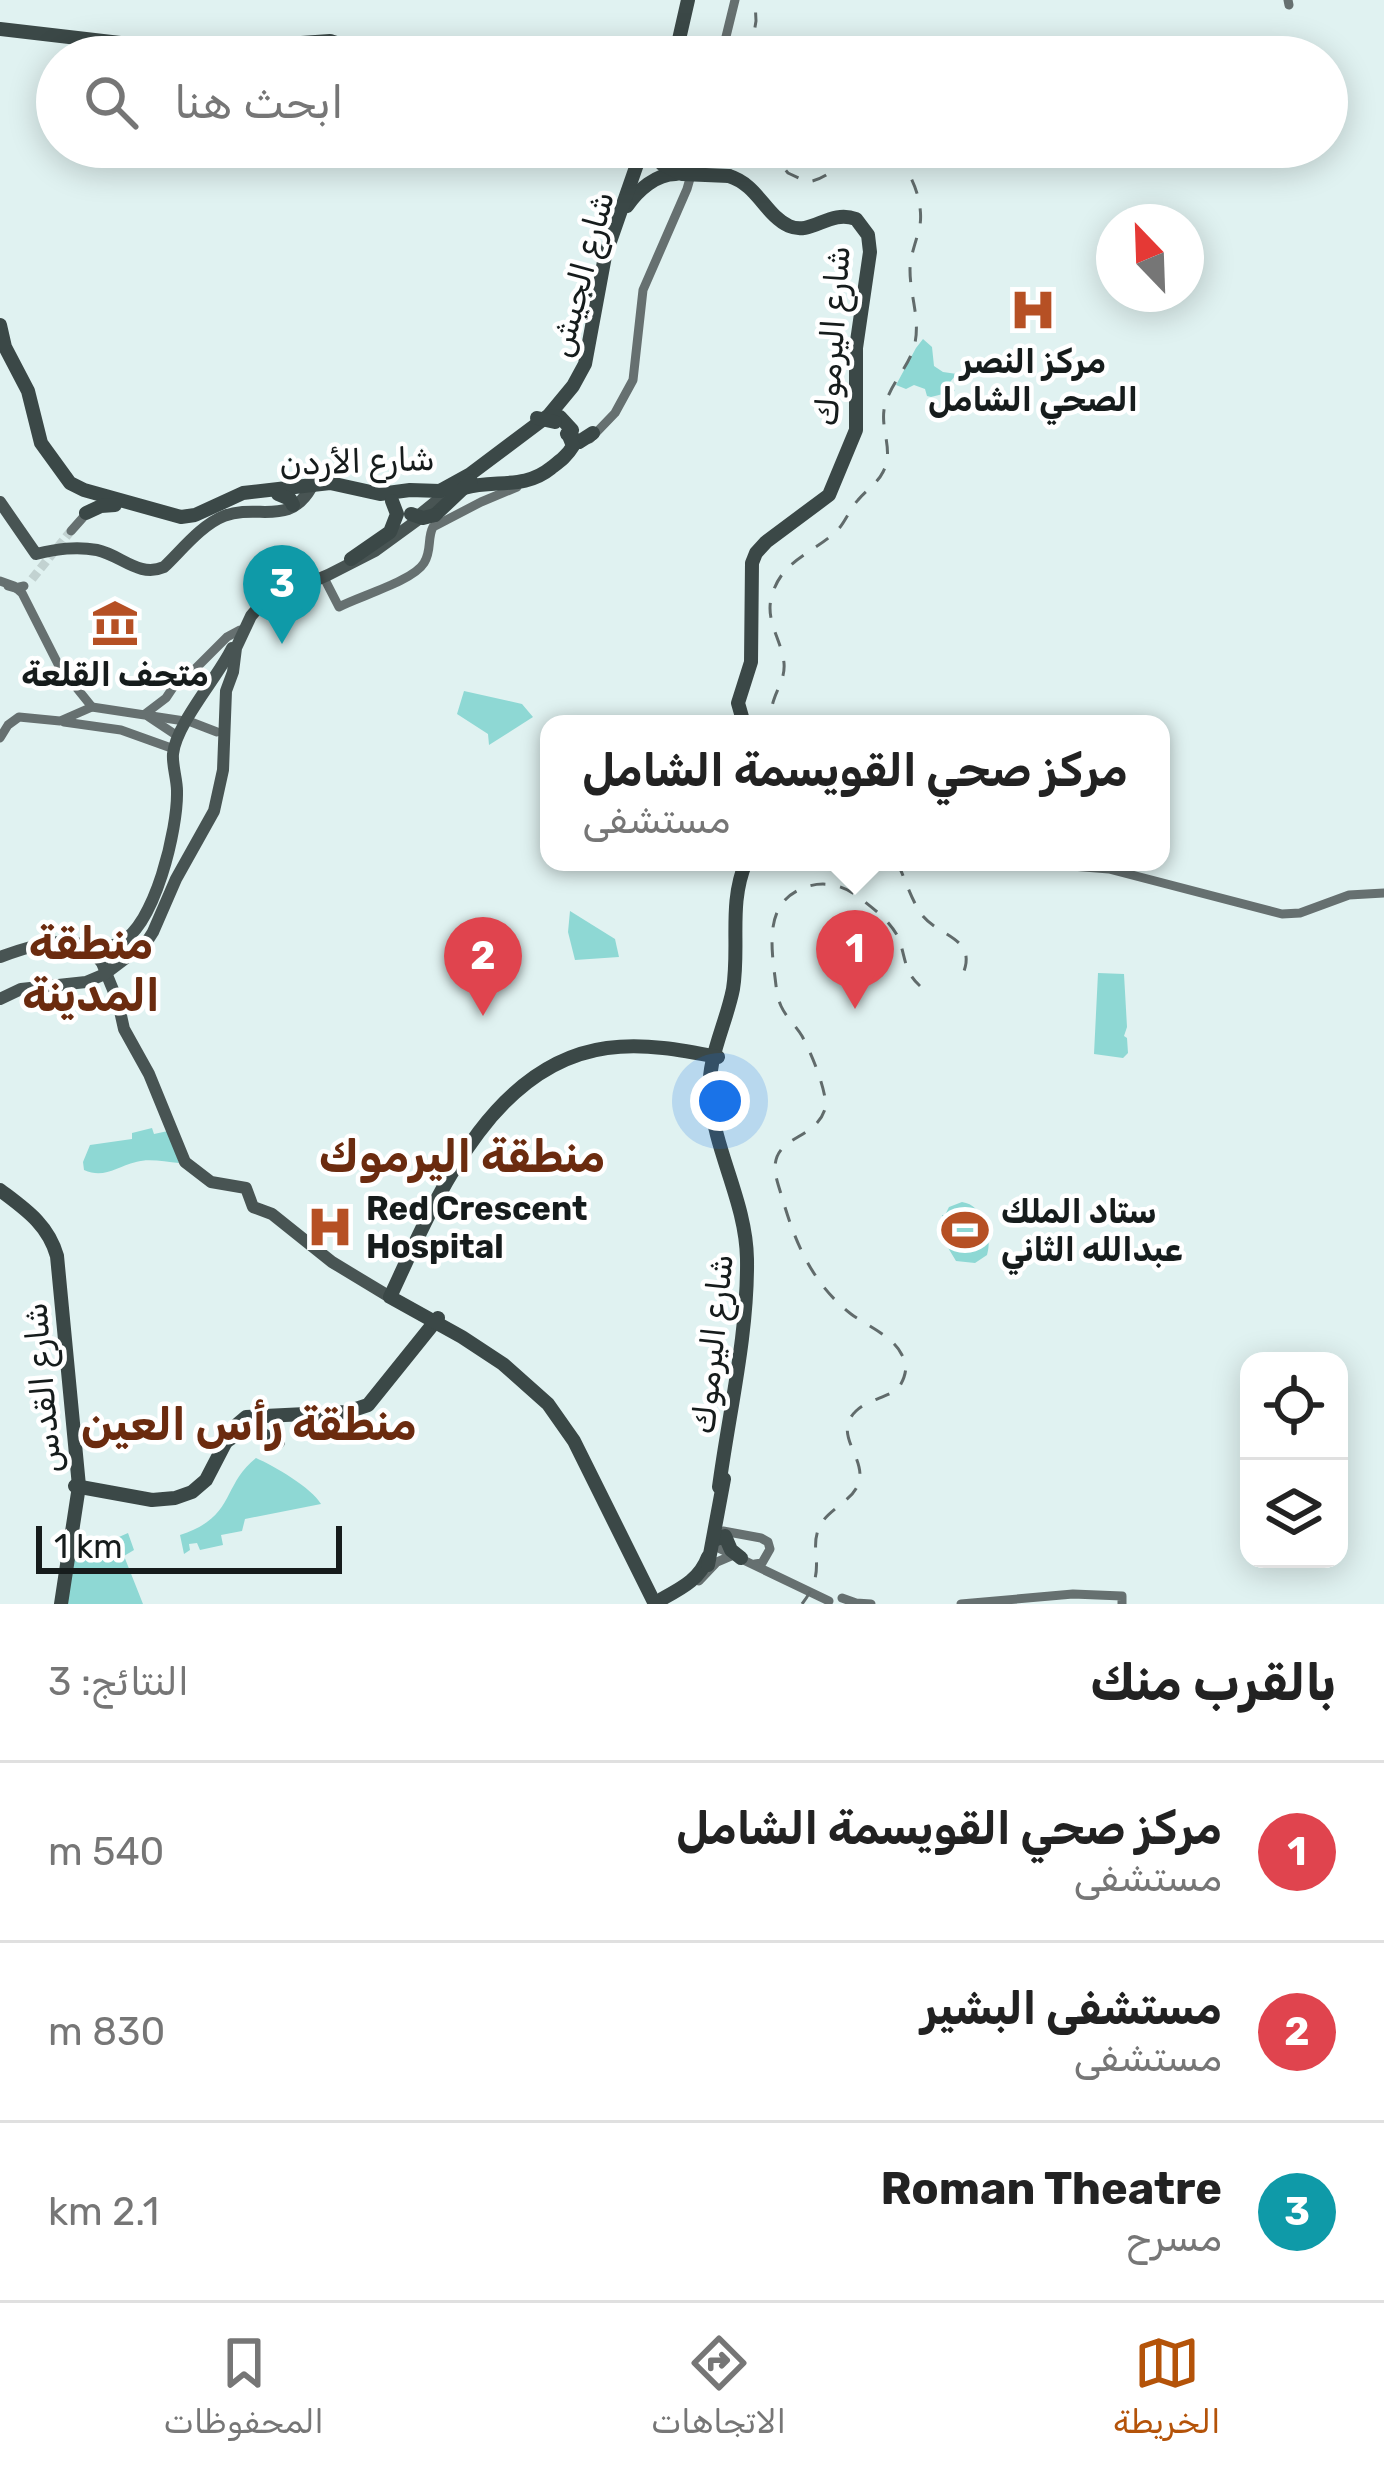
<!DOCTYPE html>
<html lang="ar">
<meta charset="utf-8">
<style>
:root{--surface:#fff;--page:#f2f2f2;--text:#222;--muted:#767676;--line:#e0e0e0;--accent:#b45309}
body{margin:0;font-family:Rubik,Vazirmatn,sans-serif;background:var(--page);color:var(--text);direction:rtl}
.controls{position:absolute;right:36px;bottom:36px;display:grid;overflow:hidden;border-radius:24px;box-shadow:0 6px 30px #0003}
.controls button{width:108px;height:108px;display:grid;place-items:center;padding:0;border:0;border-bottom:3px solid var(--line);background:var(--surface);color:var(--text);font:60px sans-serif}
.compass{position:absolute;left:1096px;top:204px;width:108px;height:108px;border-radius:50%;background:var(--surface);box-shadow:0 6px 30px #0003;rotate:337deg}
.scale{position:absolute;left:36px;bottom:30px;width:306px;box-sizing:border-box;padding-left:12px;border:6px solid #161c1c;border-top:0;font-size:33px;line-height:42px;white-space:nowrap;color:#161c1c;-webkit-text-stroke:9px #fff;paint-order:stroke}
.you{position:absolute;left:720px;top:1101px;width:42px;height:42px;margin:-30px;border:9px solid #fff;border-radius:50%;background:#1a73e8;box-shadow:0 0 0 18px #1a73e833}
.badge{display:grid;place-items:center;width:78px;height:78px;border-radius:50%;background:var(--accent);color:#fff;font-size:39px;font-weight:700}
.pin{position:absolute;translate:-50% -99px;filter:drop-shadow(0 3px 6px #0008)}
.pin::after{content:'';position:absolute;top:63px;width:42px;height:36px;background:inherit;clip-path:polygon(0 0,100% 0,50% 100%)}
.popup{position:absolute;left:540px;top:715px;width:630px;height:156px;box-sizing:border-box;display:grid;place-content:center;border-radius:24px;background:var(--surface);filter:drop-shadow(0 3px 9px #0005);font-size:39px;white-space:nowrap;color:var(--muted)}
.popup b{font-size:45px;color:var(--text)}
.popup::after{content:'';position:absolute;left:50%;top:100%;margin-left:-24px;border:24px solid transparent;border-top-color:var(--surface)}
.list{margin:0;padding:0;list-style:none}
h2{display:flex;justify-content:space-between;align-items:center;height:156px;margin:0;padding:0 48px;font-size:51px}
h2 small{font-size:39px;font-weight:400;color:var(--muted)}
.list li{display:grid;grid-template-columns:78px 1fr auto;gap:36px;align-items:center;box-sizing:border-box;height:180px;padding:0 48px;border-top:3px solid var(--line)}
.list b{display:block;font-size:45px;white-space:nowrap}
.list p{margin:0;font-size:39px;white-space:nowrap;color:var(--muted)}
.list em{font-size:39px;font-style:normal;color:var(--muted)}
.icon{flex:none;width:66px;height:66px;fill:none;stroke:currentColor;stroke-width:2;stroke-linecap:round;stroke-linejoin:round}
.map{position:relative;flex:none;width:1384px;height:1604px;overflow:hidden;direction:ltr}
.search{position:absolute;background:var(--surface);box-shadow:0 6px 30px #0003;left:36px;right:36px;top:36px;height:132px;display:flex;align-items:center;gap:30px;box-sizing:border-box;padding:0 42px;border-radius:66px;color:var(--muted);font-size:45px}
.sheet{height:696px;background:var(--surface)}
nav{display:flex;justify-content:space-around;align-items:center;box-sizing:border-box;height:168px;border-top:3px solid var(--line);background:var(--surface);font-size:33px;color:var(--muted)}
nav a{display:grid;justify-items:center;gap:6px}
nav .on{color:var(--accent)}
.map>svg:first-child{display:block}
.green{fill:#8ed8d4}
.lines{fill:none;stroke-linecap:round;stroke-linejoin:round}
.secondary-tunnel{stroke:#c2d2d1;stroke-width:9;stroke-dasharray:9 4.5;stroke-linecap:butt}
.secondary{stroke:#667070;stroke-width:9}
.primary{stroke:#485453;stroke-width:12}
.trunk{stroke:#3b4847;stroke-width:14}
.rail{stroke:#616b6b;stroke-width:3;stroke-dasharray:15 15;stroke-linecap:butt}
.secondary-bridge{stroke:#667070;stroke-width:9}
.trunk-bridge{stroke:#3b4847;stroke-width:14}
.labels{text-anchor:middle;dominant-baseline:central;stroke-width:9;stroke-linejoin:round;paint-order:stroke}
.street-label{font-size:33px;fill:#161c1c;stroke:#fff}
.poi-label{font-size:33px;font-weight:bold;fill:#161c1c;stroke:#fff}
.district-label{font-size:45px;font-weight:bold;fill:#6b2b0f;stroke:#fff}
</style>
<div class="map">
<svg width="1384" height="1604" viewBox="0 0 1384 1604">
<rect width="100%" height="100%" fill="#e0f2f1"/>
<g class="green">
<polygon points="923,339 932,347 934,366 943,372 957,374 950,382 955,391 931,397 927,396 925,389 914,385 906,389 896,385 916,348"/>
<polygon points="464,691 522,704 533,717 489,745 488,734 457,714"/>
<polygon points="570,911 615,939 619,957 575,960 568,932"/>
<polygon points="1098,973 1124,974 1127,1027 1124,1036 1127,1038 1128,1053 1123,1058 1094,1054"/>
<path d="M152 1128 154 1134 168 1131 179 1163C165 1162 149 1158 136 1162 116 1167 104 1179 84 1170L83 1162 90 1145 132 1139V1133Z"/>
<path d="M962 1202C984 1205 993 1236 987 1255L975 1263 956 1261 941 1236 945 1234 942 1215H945L949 1207Z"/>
<path d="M256 1458C274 1466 312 1488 321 1504L245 1519 242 1531 221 1535 223 1545 200 1550 197 1543 189 1544 190 1550 184 1554 180 1535C236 1517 221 1486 256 1458Z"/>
<polygon points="128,1533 134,1550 124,1556 143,1604 64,1604 73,1557"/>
</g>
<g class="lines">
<polyline class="secondary-tunnel" points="32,579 70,532"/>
<g class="secondary">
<polyline points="1288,0 1289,5"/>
<polyline points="721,57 735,0"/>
<polyline points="590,439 615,413 633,380 643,290 687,189 699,147"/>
<polyline points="71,531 87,513"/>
<path d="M323 576 339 607C360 596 413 581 424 563 432 551 427 538 433 527L481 502 517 487"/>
<polyline points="0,581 14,586 22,593 59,666 92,707"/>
<polyline points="145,714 166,698 178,680 194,670 227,637 240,630"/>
<polyline points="149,717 179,737"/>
<polyline points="64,722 121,730 174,749"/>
<polyline points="0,738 8,725 19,717 60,721 92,707 191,722 217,732"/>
<polyline points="1022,862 1109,869 1282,914 1300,913 1349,895 1384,893"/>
<polyline points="723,1531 761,1538 768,1542 770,1549 762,1563 755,1564"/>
<polyline points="710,1544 829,1601"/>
<polyline points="699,1581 717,1562 731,1556"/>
<polyline points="842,1598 856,1603 871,1604"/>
<polyline points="961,1604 1073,1594 1122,1596 1122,1604"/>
</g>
<g class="primary">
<path d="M0 502 36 554C57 549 76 546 97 550 121 555 139 578 164 567 181 551 201 525 224 516 259 503 289 528 312 486"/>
<polyline points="418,516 454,487"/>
<polyline points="88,945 102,963 118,1002 124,1029 149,1074 185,1162 211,1182 246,1188 253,1207 272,1214 332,1262 390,1297"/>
<path d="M0 957C20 950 42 942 64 942 81 942 102 951 119 943 155 927 178 828 177 791 177 779 172 765 173 754 176 724 218 677 232 648"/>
<polyline points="0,999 21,989 86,982 105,974 146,943 153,932 176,879 214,811 223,770 226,691 233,672 236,648 251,616 262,603 328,575 375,551 423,516"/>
</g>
<g class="trunk">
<polyline points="0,29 189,51 330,41 378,57"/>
<polyline points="675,57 688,0"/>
<polyline points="669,147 668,159 680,168"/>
<path d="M729 176C758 185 765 215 789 226 812 236 829 209 856 219L868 235 870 252 856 348V430L829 495 766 542 756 553 752 563 751 662 738 703 744 724"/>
<path d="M627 206C638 190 656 174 676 174"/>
<polyline points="0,325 5,347 28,391 41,443 70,483 84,490 181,517 195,515 243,493 330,483 380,494 410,490 440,491 469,475 549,415 573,386 585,364 605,256 643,147"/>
<polyline points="567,434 579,442 593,433"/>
<path d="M464 488C495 479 524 490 551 468 560 461 567 456 573 446L569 436 572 430 560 417 553 416"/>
<polyline points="278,494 290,499 293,505"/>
<polyline points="86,513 101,506 115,505"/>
<polyline points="435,515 471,481"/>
<polyline points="351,559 390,532 397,514 392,501"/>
<path d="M0 1190C25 1209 48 1224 57 1256L79 1486 61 1604"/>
<path d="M227 1441C246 1426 258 1432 278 1442"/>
<polyline points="75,1486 152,1500 175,1498 192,1492 206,1480 233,1428 246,1417 347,1412 368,1405 438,1318"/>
<path d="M719 1487C729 1412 748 1335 747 1259 746 1202 715 1153 710 1097 706 1060 726 1025 733 989 740 946 728 904 746 862"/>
<polyline points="714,1540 725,1536 731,1550 741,1558"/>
<path d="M662 1599C682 1588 700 1579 708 1557"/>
<path d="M655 1604 574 1441 548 1404 503 1364 462 1337 390 1297C434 1203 489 1064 607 1048 645 1043 682 1050 718 1057"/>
</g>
<g class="rail">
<polyline points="750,57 756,21 755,0"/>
<path d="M767 147 788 173 807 182C835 179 850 146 880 151 908 155 924 200 920 225 917 240 910 255 910 270 910 295 920 318 915 343 910 367 888 385 884 410 881 432 894 450 883 472 877 484 866 490 858 500 848 511 844 527 831 536 809 554 783 562 773 592 763 619 781 637 784 663 786 686 766 698 773 724"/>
<path d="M897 862C905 878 911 900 922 915 940 938 982 938 960 980"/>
<path d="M802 1604C830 1568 806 1550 821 1524 830 1508 853 1501 859 1482 866 1457 832 1434 856 1411 867 1400 885 1398 898 1389 905 1378 909 1367 902 1355 893 1336 867 1326 851 1314 814 1285 797 1247 784 1204 781 1192 775 1179 775 1167 776 1134 819 1140 826 1105 824 1084 812 1055 802 1036 796 1026 786 1017 781 1006 776 995 776 982 774 970 770 935 768 898 809 886 827 881 845 886 860 898 874 909 890 921 898 937 906 956 903 971 920 986"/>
</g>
<polyline class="secondary-bridge" points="8,586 15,588 24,586"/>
<g class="trunk-bridge">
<polyline points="646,147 650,151"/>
<polyline points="662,164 682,174 729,176"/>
<polyline points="537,418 555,422"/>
<polyline points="411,514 423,518 435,515"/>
<polyline points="708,1565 724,1479"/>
</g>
</g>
<defs>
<symbol id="hospital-bare" viewBox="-9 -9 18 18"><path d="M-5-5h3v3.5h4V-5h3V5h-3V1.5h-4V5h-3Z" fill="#b65024" stroke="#fff" stroke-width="2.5" paint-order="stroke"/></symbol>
<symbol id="museum-bare" viewBox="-9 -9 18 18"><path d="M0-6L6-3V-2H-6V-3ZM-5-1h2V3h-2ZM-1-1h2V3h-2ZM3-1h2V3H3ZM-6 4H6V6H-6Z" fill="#b65024" stroke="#fff" stroke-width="2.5" paint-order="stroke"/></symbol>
<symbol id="stadium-bare" viewBox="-9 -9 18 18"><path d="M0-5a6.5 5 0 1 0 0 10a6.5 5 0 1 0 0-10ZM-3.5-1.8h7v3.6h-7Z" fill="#b65024" stroke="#fff" stroke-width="2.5" paint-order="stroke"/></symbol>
</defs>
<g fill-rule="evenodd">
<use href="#hospital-bare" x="1000" y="277" width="66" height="66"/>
<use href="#museum-bare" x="82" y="590" width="66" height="66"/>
<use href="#hospital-bare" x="297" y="1194" width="66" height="66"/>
<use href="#stadium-bare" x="932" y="1197" width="66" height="66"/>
</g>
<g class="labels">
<g class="street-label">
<text transform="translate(581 274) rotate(-75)">شارع الجيش</text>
<text transform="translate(832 336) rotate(-86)">شارع اليرموك</text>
<text transform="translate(357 461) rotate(-2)">شارع الأردن</text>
<text transform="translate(712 1344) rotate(-84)">شارع اليرموك</text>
<text transform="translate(42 1388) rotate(-95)">شارع القدس</text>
</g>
<g class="poi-label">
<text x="1033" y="361">مركز النصر<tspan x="1033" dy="38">الصحي الشامل</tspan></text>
<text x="115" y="674">متحف القلعة</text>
<text x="366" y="1208" text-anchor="start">Red Crescent<tspan x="366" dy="38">Hospital</tspan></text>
<text x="1001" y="1211" text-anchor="start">ستاد الملك<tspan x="1001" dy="38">عبدالله الثاني</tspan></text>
</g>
<g class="district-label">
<text x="91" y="943">منطقة<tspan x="91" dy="52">المدينة</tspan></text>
<text x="462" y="1156">منطقة اليرموك</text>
<text x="249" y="1424">منطقة رأس العين</text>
</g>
</g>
</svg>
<div class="controls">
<button><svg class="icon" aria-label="locate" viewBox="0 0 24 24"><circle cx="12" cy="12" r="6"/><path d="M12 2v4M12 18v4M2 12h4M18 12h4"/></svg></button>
<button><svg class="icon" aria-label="layers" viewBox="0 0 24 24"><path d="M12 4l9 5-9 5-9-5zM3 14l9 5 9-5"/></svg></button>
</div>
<svg class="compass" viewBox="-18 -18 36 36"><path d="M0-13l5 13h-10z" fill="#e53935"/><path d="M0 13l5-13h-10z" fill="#767676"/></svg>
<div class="scale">1 km</div>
<div class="you"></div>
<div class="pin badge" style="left:855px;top:1009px;background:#e0444e">1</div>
<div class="popup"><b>مركز صحي القويسمة الشامل</b>مستشفى</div>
<div class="pin badge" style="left:483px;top:1016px;background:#e0444e">2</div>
<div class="pin badge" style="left:282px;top:644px;background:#0f9aa8">3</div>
<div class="search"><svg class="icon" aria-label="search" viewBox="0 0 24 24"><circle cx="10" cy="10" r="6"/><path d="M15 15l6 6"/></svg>ابحث هنا</div>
</div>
<section class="sheet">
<h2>بالقرب منك<small>النتائج: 3</small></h2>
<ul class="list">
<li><span class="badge" style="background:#e0444e">1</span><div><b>مركز صحي القويسمة الشامل</b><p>مستشفى</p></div><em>540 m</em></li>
<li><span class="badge" style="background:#e0444e">2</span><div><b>مستشفى البشير</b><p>مستشفى</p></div><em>830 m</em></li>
<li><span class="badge" style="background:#0f9aa8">3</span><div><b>Roman Theatre</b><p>مسرح</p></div><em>2.1 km</em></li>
</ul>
</section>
<nav>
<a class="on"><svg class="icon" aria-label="map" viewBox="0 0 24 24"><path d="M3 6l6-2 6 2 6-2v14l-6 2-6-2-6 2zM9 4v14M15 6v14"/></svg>الخريطة</a>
<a><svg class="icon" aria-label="directions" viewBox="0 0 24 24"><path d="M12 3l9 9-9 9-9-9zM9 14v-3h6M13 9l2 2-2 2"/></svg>الاتجاهات</a>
<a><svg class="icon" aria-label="saved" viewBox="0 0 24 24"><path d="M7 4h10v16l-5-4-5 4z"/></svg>المحفوظات</a>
</nav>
